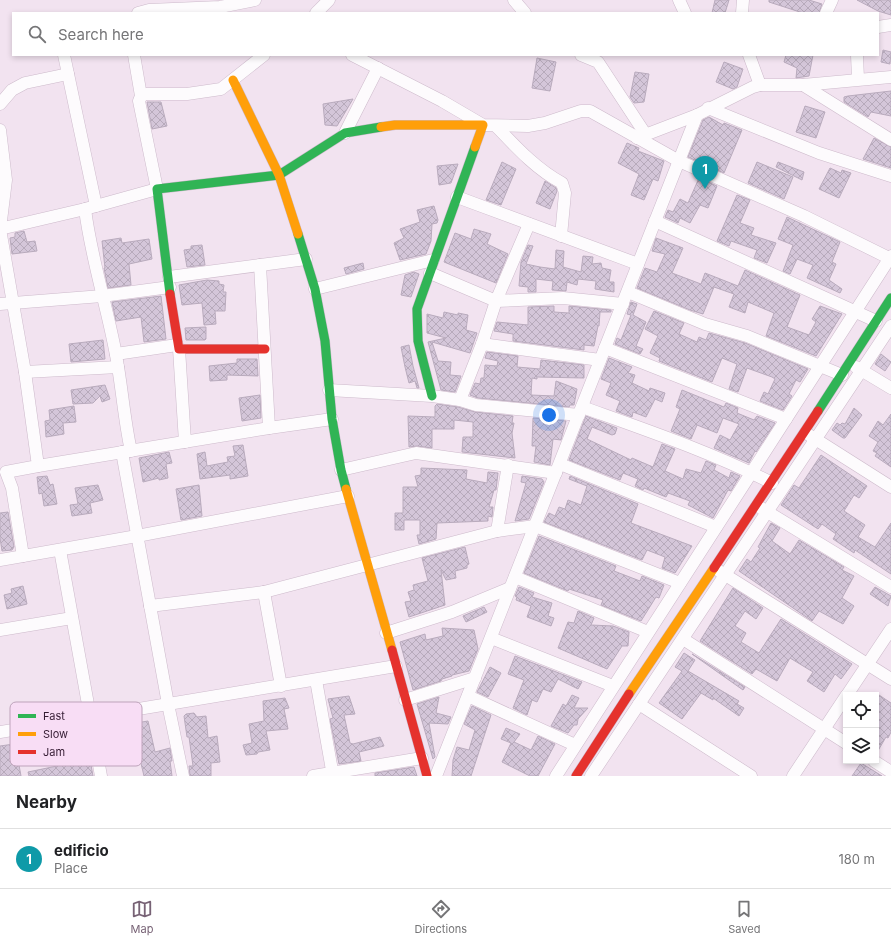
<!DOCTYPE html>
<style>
:root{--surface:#fff;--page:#f6f6f6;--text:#202124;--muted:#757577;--line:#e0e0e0;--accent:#776275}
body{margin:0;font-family:Inter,sans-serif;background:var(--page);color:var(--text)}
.controls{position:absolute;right:12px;bottom:12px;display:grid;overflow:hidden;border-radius:0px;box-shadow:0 2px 6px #0003}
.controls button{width:36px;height:36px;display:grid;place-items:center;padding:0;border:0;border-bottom:1px solid var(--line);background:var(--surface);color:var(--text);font:20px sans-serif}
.you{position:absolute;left:549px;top:415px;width:14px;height:14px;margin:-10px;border:3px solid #fff;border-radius:50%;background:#1a73e8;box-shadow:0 0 0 6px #1a73e833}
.badge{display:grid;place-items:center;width:26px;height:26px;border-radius:50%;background:var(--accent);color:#fff;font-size:13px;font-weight:700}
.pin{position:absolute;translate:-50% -33px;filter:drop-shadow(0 1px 2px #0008)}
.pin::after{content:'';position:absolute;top:21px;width:14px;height:12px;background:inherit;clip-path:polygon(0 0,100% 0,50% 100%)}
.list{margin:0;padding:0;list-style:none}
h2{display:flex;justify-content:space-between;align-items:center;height:52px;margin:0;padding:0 16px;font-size:17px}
h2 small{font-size:13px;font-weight:400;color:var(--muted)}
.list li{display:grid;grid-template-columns:26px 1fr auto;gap:12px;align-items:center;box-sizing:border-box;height:60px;padding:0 16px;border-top:1px solid var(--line)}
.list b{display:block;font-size:15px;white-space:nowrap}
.list p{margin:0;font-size:13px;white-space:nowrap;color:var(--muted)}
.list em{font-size:13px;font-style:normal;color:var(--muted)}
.icon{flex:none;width:22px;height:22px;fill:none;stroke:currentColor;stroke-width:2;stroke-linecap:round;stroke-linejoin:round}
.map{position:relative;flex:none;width:891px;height:776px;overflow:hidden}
.search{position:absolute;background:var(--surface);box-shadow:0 2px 6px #0003;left:12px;right:12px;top:12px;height:44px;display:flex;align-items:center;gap:10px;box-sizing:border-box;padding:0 14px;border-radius:0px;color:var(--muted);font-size:15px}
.sheet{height:112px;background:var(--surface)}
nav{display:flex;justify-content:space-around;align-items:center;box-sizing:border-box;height:56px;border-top:1px solid var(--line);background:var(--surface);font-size:11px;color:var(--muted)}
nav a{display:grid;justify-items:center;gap:2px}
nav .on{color:var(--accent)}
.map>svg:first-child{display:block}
.building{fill:url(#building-cross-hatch);stroke:#b9abbd}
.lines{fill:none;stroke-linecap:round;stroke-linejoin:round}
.street-casing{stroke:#cdbacb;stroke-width:13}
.fast-casing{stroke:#cdbacb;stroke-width:10}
.slow-casing{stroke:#cdbacb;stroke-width:10}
.jam-casing{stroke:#cdbacb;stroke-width:10}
.street{stroke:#fdfbfd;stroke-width:12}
.fast{stroke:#30b455;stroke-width:9}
.slow{stroke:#ff9f0a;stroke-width:9}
.jam{stroke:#e5322d;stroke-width:9}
.key{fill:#f8ddf5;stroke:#bea3bb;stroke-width:1}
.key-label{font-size:11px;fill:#351c33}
</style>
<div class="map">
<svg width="891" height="776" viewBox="0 0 891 776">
<defs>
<pattern id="building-cross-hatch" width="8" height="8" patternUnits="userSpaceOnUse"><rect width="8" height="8" fill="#d4c6d9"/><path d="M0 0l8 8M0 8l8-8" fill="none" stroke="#b7aabb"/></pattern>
</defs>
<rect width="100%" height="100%" fill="#f2e3f0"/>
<g class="building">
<polygon points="715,0 729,0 725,13 712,13"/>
<polygon points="769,0 809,0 822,4 819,13 803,13 769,2"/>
<polygon points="857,0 891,0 891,15 878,11"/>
<polygon points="883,50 891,52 890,64 881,62"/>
<polygon points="786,55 813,55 809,76 796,78 797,68 784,62"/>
<polygon points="537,58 556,62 550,91 532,88"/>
<polygon points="724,62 743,69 737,87 733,89 716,82"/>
<polygon points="635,72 649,74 644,102 634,103 630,97"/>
<polygon points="891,91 891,116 871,112 868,117 844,102 844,97 848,96"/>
<polygon points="353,99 337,126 325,125 323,104"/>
<polygon points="147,102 161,102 167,126 152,129"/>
<polygon points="805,106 825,112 816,138 796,132"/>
<polygon points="709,117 723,125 724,123 742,130 724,173 688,157 703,120"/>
<polygon points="874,138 891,147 891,168 863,159"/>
<polygon points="627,143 639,148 638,151 664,161 658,181 653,179 644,200 631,195 639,174 618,163"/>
<polygon points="502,162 516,169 501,205 486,200"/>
<polygon points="757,162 793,177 784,199 748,183"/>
<polygon points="778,162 804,172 802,180 776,167"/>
<polygon points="458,164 451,183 439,185 437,166"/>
<polygon points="830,168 841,173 842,170 851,173 839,198 819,189"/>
<polygon points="699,178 717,186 708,208 700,205 690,223 680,218 678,223 665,217 668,210 673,212 680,199 688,203"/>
<polygon points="545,181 556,188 557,191 550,209 536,203"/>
<polygon points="737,195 750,200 740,223 754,228 751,235 776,243 767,263 754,258 757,250 731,241 729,246 717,241"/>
<polygon points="434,206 438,220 437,223 432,224 431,241 426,254 400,260 394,243 404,238 400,229 420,222 417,210"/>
<polygon points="787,217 840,242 832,262 836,264 829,280 842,289 840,293 807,278 813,265 797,259 790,274 783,271 793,245 778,239"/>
<polygon points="474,229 491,234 487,244 508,254 496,283 444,262 455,233 471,239"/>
<polygon points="24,231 27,242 35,241 37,251 12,254 10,238 15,237 15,233"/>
<polygon points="121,238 122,243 149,239 152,259 129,264 131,285 108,288 104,268 105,268 102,241"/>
<polygon points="656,238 683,248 672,273 701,284 705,273 738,286 745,270 800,295 787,327 809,335 816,322 812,319 820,306 842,314 816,356 766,336 774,313 748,302 745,313 729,307 734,294 714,287 703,314 690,310 637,288 645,268 657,272 665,254 652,251"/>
<polygon points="202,245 205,265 187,267 184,250 191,249 191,246"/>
<polygon points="528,245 533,246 526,264 540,267 555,269 556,250 564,251 563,267 581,272 583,256 593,257 592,264 601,263 602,268 611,270 609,282 614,282 614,292 595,289 596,281 578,279 577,285 567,282 566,291 552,290 553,281 536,279 536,292 528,292 528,287 519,286 521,262"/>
<polygon points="363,263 364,269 346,274 344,268"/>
<polygon points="414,272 419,274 411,297 401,295 405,275"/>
<polygon points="207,280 219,281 219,284 224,285 223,292 226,292 225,311 215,311 216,324 204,325 202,303 182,305 179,285"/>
<polygon points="161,296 166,339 144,342 141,317 116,321 112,302"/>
<polygon points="631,302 637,304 633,315 646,322 636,346 643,349 640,354 615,344 617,338 621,340 631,315 627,314"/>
<polygon points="554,306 554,312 569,313 569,306 611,310 611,312 600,312 599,326 598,326 594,346 584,345 584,350 513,341 513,334 494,331 497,322 528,325 528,307"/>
<polygon points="654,311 684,323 679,334 697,342 699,337 706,340 709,333 745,343 808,369 800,382 796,380 789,394 792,396 783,410 760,401 764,392 768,394 775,379 772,377 747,368 738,392 729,389 737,364 722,358 712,382 659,361 660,358 650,353 658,336 645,329"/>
<polygon points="444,312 458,315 458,313 468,315 466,330 477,333 470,353 432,342 438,361 451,362 450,375 461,376 455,392 441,390 428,342 446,338 427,333 427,314 443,318"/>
<polygon points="206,327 206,339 205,340 186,340 185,328"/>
<polygon points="103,340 105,359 71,362 69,344"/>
<polygon points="409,345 413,366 419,388 417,388 415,381 409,383 405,367 401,347"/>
<polygon points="487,352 518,356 517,367 540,369 541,360 584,365 584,378 537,377 537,379 532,378 531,395 554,396 556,381 577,389 574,405 570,405 569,407 478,398 470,395 475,383 480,384 481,378 484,378 485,365 497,366 498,361 485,358"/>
<polygon points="881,354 891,362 885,371 875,364"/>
<polygon points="609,358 632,367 628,373 635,375 632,383 649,391 650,388 665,393 662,402 655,399 646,417 633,412 632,417 616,411 620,401 606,395 611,383 601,379"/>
<polygon points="237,359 257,359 258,376 227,375 227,380 210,381 209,366 237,363"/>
<polygon points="105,385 110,399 102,402 100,396 93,403 73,404 71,390"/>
<polygon points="682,390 724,407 726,403 738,408 737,413 754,420 757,416 775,423 756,452 755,451 749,463 714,448 720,435 730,440 739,424 723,418 717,433 697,425 691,439 671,431 680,409 676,407"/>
<polygon points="260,395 261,418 242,421 239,398"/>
<polygon points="437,404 458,407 475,412 513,416 512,423 514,423 512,433 515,458 462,452 463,437 473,437 473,422 454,420 454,429 432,429 432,448 417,446 409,447 408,416 435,417 435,406"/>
<polygon points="74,406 76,422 63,423 64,434 46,437 45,421 50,420 49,410"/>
<polygon points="854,408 862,415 845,438 843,438 832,430 837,423 840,425 842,423 845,424"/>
<polygon points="891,414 891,467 875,456 877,453 873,451 878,442 869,436 878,421 883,425"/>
<polygon points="586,416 617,428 615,434 612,435 592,427 587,439 631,460 632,458 653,467 662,444 675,449 665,471 683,479 686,469 701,473 706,461 716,465 714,470 729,478 731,472 740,476 731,491 728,490 713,518 688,505 690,501 668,493 666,497 644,488 643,490 635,486 638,479 623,473 620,480 569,460"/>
<polygon points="533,418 566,421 561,440 553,439 550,465 534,462 536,446 532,446"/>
<polygon points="243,445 248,476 230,479 230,475 200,479 197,454 205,452 207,466 228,462 227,457 235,456 233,446"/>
<polygon points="169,452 172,463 166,464 168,478 159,480 159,478 143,482 139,458"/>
<polygon points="821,455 867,486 859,498 854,495 844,511 865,525 858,537 875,547 891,523 891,574 855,550 854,553 833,539 836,534 822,524 818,529 781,505 794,485 799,488"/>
<polygon points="421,468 467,470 466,479 487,483 488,472 498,473 496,490 494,490 489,507 493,507 492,517 488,516 488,521 437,523 436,539 419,544 417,535 420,535 420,520 404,520 404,530 395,530 395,513 403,513 403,487 418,487 415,476 421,475"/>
<polygon points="47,476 50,485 53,484 57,504 44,506 42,493 39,494 37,477"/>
<polygon points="522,476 542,479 544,482 529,519 515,521 526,483 521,482"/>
<polygon points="570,476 638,504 631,523 692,546 675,573 662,568 665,557 647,550 642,560 544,522 549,513 555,516 559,507 565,509 568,500 581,505 587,486 569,479"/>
<polygon points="98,485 103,500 90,503 92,513 72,516 70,505 78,504 75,488"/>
<polygon points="199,485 202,516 181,520 176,489"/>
<polygon points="8,512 14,547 12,550 2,551 0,538 0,513"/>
<polygon points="771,523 780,528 772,541 790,554 799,540 844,567 842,570 854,576 842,598 854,606 843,624 819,611 812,621 739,571 747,559 751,562 760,548 758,547"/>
<polygon points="539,536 616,566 614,571 640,581 642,576 664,585 659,598 656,597 641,621 601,605 603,600 569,589 568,591 524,573"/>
<polygon points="465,547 469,564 467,565 467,568 455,571 456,578 446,580 441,570 445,605 409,617 405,602 411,601 408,592 414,590 413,585 428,581 422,558"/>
<polygon points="23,586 27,604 7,609 4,595 12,593 11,589"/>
<polygon points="519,587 534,593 532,597 552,603 548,616 554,618 551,626 527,617 531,606 516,600 517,597 515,596"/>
<polygon points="875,587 891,596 888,606 870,594"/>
<polygon points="733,588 763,608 756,619 745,611 735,626 746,633 741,642 759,653 781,619 852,664 841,679 835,674 824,692 807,681 813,672 790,658 777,681 756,669 752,674 700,641"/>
<polygon points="484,607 487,612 466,622 463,616"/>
<polygon points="578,611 594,618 591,625 613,626 629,632 628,646 622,646 607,669 558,648 568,622 574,623"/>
<polygon points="442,628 474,630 478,649 469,671 452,675 452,676 442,679 441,681 413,690 400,642 425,634 426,640 443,636"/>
<polygon points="684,653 695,660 688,671 739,701 737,704 744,708 739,716 713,698 713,700 701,693 682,719 659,703 682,671 675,667"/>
<polygon points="692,654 745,687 743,690"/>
<polygon points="515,656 582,682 578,689 558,679 551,692 543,689 537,702 532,700 527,715 513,708 524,680 508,674"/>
<polygon points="490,667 501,673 488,697 477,692"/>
<polygon points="876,693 891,703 891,732 888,738 886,737 876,754"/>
<polygon points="572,695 579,698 574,708 588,708 578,719 577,725 574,725 568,733 551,726 563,704 566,706"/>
<polygon points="349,696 355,714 344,715 350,743 353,744 380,737 384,746 359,752 361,761 339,764 330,719 333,718 328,699"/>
<polygon points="439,697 436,713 451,717 448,724 429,723 435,757 433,759 417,704"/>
<polygon points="285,698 289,708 284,709 288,729 266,731 270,750 258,752 257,754 246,755 243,745 252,743 249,724 264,721 263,701"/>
<polygon points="472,706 491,715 471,776 452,776 453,760 457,747 469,750 475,730 464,724"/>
<polygon points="194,713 197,717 206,716 208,738 217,736 220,762 211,763 211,776 190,776 189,766 193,766 189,737 187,737 184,716 186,714"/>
<polygon points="148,721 155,752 170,748 172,761 170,761 172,776 144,776 139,755 118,755 114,732 124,728 124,725"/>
<polygon points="506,728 520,734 514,742 531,750 538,736 555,744 538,776 530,776 502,762 511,743 501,739"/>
<polygon points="85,732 93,776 29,776 28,772 57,766 50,737"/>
<polygon points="35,741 36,753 17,754 21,776 0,776 0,746"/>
<polygon points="861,763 882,776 852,776"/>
<polygon points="414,767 417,776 375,776 375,773"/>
</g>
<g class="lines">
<defs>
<g id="street">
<polyline points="514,0 525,13"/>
<polyline points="679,0 685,13"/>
<polyline points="138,13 149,10 220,7 255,0"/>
<polyline points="316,13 329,0"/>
<polyline points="742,13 743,0"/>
<polyline points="826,13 832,0"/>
<polyline points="878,27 891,25"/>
<polyline points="64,55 96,206"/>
<polyline points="352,55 442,101 483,125 528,126 545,123 581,111 590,111 679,161 804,216 891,259"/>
<polyline points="581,55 598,62 646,135"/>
<polyline points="857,55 858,79"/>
<polyline points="760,85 803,85 891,77"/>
<polyline points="803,85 891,140"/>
<polyline points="141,96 146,94 187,94 221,89 264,55"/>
<polyline points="0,104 12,90 25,83 68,74"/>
<polyline points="708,108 819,153 891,176"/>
<path d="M496 126C516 147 536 169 562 183L565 193 561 236"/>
<polyline points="0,130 6,180 0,229 25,372 38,466 6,472 12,488 23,556"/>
<polyline points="345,133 378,68"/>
<polyline points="637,138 697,115 753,87 760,85 749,55"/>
<polyline points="457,197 638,264"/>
<path d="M85 209C91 258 107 306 116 355 122 387 124 419 131 451"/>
<polyline points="655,221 876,321"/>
<polyline points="0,229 85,209 157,189 139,101 141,96 134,55"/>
<polyline points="260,265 269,428"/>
<polyline points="430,273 496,301 563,298 623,304"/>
<polyline points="169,277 306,259"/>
<polyline points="315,289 433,260"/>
<polyline points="628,292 705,324 747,336 842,375"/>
<polyline points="0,304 102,296 170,287"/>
<polyline points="482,344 600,360"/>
<polyline points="605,348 786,419"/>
<polyline points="179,349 185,442"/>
<polyline points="116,354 177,345"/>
<polyline points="856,367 891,388"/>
<polyline points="25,372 118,367"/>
<polyline points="329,390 432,396 460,400 476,405 579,415"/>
<polyline points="460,400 482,344 496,301 529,224"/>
<path d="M582 407C646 430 711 452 772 483"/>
<polyline points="809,435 891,487"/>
<polyline points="122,452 168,704 183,776"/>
<polyline points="560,464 716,527"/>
<polyline points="38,466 269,428 332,419"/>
<polyline points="341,470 416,453 556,473"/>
<polyline points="761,508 891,587"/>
<polyline points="497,531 508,465"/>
<polyline points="60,550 101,776"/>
<polyline points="0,560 137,536 348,496"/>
<polyline points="719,571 891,679"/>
<polyline points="515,577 648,632"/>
<polyline points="264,592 281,686"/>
<polyline points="150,606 264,592 497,531 535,526 680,583"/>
<polyline points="0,630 72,618"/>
<polyline points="386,633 452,612 510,588"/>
<polyline points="491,638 613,686"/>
<polyline points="683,639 846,743"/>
<polyline points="316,680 333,776"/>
<polyline points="847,695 891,629"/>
<polyline points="468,696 575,745"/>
<polyline points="405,700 475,678"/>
<polyline points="639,704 751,776"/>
<polyline points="0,732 396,666"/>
<polyline points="874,761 891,772"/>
<polyline points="313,776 422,758"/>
<polyline points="436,776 697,115"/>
<polyline points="556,776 891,256"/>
<polyline points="591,776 891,326"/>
<polyline points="793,776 846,696"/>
</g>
<g id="fast">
<polyline points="298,234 315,289 325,341 332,419 341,470 346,489"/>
<polyline points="170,294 157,189 279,175 345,133 381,127"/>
<polyline points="432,396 418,341 417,309 475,147"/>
<polyline points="818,411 891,298"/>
</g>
<g id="slow">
<polyline points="233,80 279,175 298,234"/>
<polyline points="381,127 395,125 483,125 475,147"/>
<polyline points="346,489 392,650"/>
<polyline points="629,694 714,568"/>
</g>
<g id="jam">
<polyline points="170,294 179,349 265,349"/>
<polyline points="714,568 818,411"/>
<polyline points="392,650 427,776"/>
<polyline points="576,776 629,694"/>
</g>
</defs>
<use href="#street" class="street-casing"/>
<use href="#fast" class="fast-casing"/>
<use href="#slow" class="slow-casing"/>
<use href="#jam" class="jam-casing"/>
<use href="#street" class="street"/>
<use href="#fast" class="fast"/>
<use href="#slow" class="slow"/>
<use href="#jam" class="jam"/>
</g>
<rect x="10" y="702" width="132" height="64" rx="6" class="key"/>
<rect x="18" y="714" width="18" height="4" fill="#30b455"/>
<rect x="18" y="732" width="18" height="4" fill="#ff9f0a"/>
<rect x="18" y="750" width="18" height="4" fill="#e5322d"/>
<g class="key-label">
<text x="43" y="720">Fast</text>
<text x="43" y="738">Slow</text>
<text x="43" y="756">Jam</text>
</g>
</svg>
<div class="controls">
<button><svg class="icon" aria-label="locate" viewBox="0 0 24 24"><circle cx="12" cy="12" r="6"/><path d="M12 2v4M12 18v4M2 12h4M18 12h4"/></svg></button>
<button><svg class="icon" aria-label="layers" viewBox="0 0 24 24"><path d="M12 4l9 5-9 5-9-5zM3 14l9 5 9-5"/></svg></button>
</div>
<div class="you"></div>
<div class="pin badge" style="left:705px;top:189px;background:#0f9aa8">1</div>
<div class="search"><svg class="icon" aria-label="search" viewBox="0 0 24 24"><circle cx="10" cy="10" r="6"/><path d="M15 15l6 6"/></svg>Search here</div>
</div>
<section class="sheet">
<h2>Nearby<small></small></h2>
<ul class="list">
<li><span class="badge" style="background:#0f9aa8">1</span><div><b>edificio</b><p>Place</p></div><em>180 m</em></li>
</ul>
</section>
<nav>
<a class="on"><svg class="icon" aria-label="map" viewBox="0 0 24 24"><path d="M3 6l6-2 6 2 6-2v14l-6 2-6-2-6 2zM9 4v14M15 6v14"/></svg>Map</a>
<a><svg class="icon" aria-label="directions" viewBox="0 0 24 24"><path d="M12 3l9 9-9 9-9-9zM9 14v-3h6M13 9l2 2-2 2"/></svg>Directions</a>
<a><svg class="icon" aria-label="saved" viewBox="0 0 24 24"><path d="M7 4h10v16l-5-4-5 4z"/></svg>Saved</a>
</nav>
